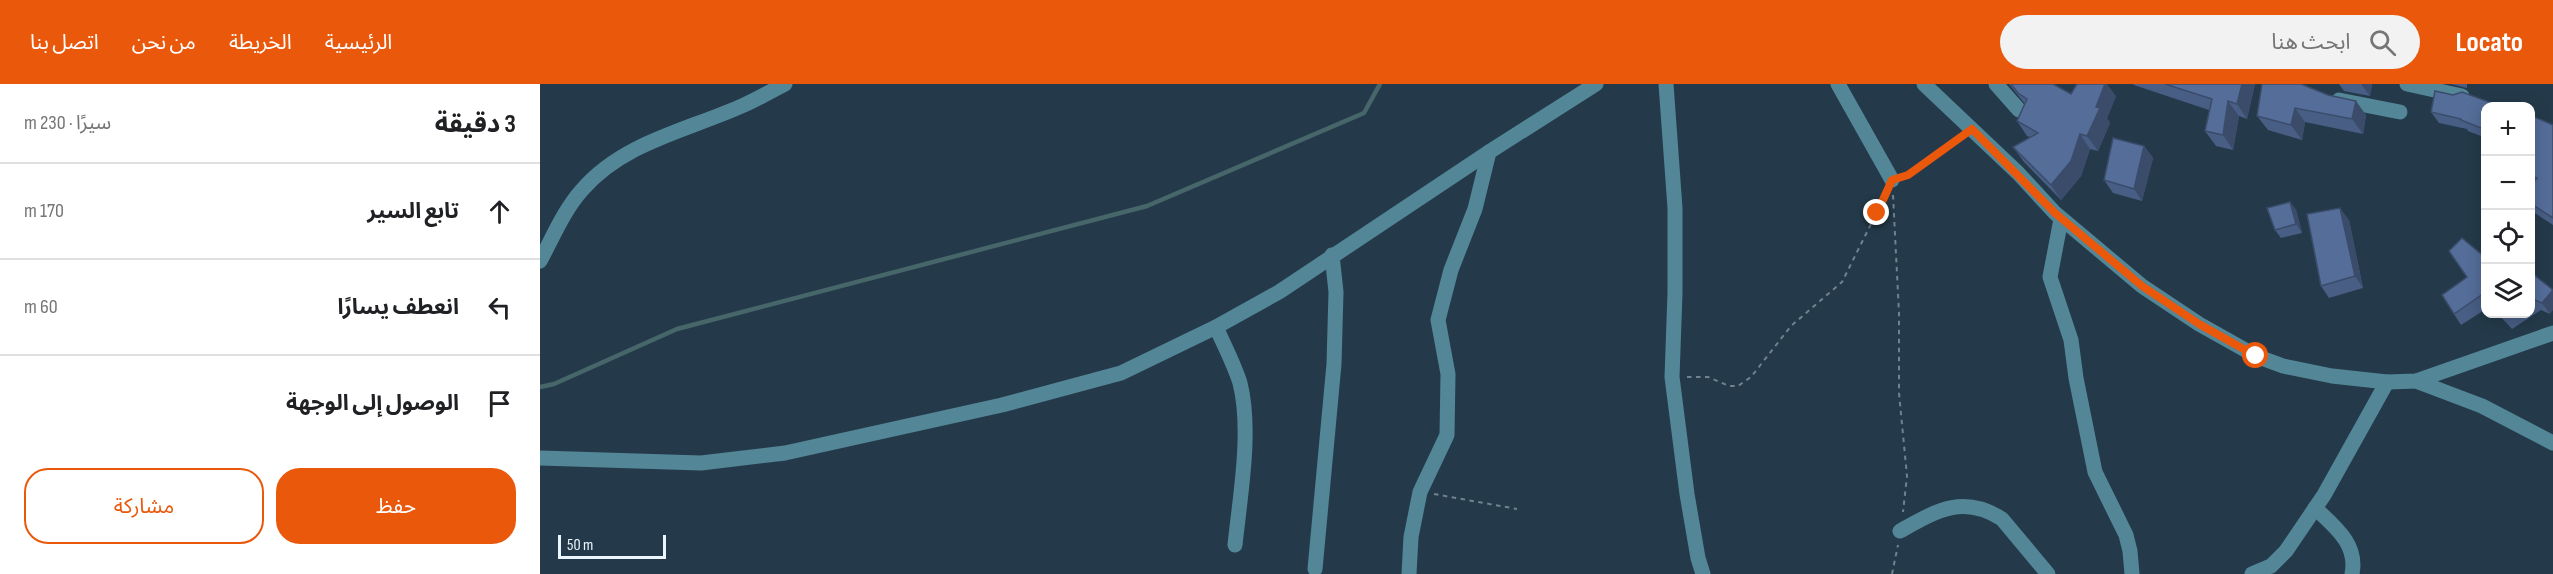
<!DOCTYPE html>
<html lang="ar">
<meta charset="utf-8">
<style>
:root{--surface:#fff;--page:#f2f2f2;--text:#202124;--muted:#757577;--line:#e0e0e0;--accent:#ea580c}
body{margin:0;font-family:"Sofia Sans Condensed","Noto Sans Arabic",sans-serif;background:var(--page);color:var(--text);direction:rtl}
.controls{position:absolute;right:18px;top:18px;display:grid;overflow:hidden;border-radius:12px;box-shadow:0 3px 15px #0003}
.controls button{width:54px;height:54px;display:grid;place-items:center;padding:0;border:0;border-bottom:2px solid var(--line);background:var(--surface);color:var(--text);font:30px sans-serif}
.scale{position:absolute;left:18px;bottom:15px;width:108px;box-sizing:border-box;padding-left:6px;border:3px solid #ebf6fe;border-top:0;font-size:16px;line-height:21px;white-space:nowrap;color:#ebf6fe;-webkit-text-stroke:4px #243a4a;paint-order:stroke}
.stop{position:absolute;width:18px;height:18px;margin:-14px;border:4px solid #ea580c;border-radius:50%;background:#fff}
.stop.end{background:#ea580c;border-color:#fff;box-shadow:0 2px 6px #0008}
.list{margin:0;padding:0;list-style:none}
h2{display:flex;justify-content:space-between;align-items:center;height:78px;margin:0;padding:0 24px;font-size:26px}
h2 small{font-size:20px;font-weight:400;color:var(--muted)}
.list li{display:grid;grid-template-columns:39px 1fr auto;gap:18px;align-items:center;box-sizing:border-box;height:96px;padding:0 24px;border-top:2px solid var(--line)}
.list b{display:block;font-size:22px;white-space:nowrap}
.list em{font-size:20px;font-style:normal;color:var(--muted)}
.actions{display:flex;gap:12px;padding:18px 24px}
.actions a{flex:1;padding:14px 0;border:2px solid var(--accent);border-radius:24px;text-align:center;font-size:21px;color:var(--accent)}
.actions .main{background:var(--accent);color:#fff}
.icon{flex:none;width:33px;height:33px;fill:none;stroke:currentColor;stroke-width:2;stroke-linecap:round;stroke-linejoin:round}
.map{position:relative;flex:none;width:2013px;height:490px;overflow:hidden;direction:ltr}
header{display:flex;align-items:center;gap:36px;box-sizing:border-box;height:84px;padding:0 30px;background:var(--accent);color:#fff}
header strong{font-size:28px}
nav{display:flex;gap:33px;margin-inline-start:auto;font-size:21px}
.search{width:420px;height:54px;background:var(--page);display:flex;align-items:center;gap:15px;box-sizing:border-box;padding:0 21px;border-radius:33px;color:var(--muted);font-size:22px}
main{display:flex}
aside{flex:1;background:var(--surface)}
.map>svg:first-child{display:block}
.lines{fill:none;stroke-linecap:round;stroke-linejoin:round}
.stream{stroke:#46666a;stroke-width:4.5}
.path{stroke:#70828f;stroke-width:2;stroke-dasharray:4.5 4.5;stroke-linecap:butt}
.minor{stroke:#538797;stroke-width:15}
.wall{fill:#485e84}
.shaded-wall{fill:#3b4c6b}
.building{fill:#546d99;stroke:#3b4c6b;stroke-width:1.5}
.route{stroke:#ea580c;stroke-width:8}
</style>
<header>
<strong>Locato</strong>
<div class="search"><svg class="icon" aria-label="search" viewBox="0 0 24 24"><circle cx="10" cy="10" r="6"/><path d="M15 15l6 6"/></svg>ابحث هنا</div>
<nav><a>الرئيسية</a><a>الخريطة</a><a>من نحن</a><a>اتصل بنا</a></nav>
</header>
<main>
<div class="map">
<svg width="2013" height="490" viewBox="0 0 2013 490">
<rect width="100%" height="100%" fill="#243a4a"/>
<g class="lines">
<polyline class="stream" points="0,303 14,300 137,245 607,122 824,29 840,0"/>
<g class="path">
<polyline points="1366,91 1421,54"/>
<polyline points="1353,111 1359,229 1359,309 1367,392 1363,428"/>
<polyline points="1147,293 1168,293 1189,302 1198,302 1211,293 1251,242 1302,198 1346,110"/>
<polyline points="894,410 977,425"/>
<polyline points="1352,490 1358,461"/>
</g>
<g class="minor">
<polyline points="1126,0 1135,124 1135,209 1132,293 1147,410 1158,474 1163,490"/>
<polyline points="1298,0 1352,96"/>
<polyline points="1384,0 1478,89 1515,129 1602,202 1659,240 1716,272 1743,282 1792,292 1847,298 1876,297 2013,249"/>
<polyline points="1456,0 1479,26"/>
<polyline points="1867,0 1922,12"/>
<polyline points="1799,16 1860,28"/>
<polyline points="1521,135 1510,193 1531,256 1536,294 1555,388 1586,451 1590,467 1592,490"/>
<path d="M0 177C13 153 24 126 42 106 83 58 149 46 204 21 218 15 231 7 245 0"/>
<path d="M676 243C684 261 694 280 700 299 712 347 700 412 695 461"/>
<polyline points="1876,297 1942,322 2013,359"/>
<polyline points="0,374 161,379 245,369 462,321 581,289 676,243 739,208 949,68 1056,0"/>
<path d="M1775 424C1795 443 1818 460 1812 490"/>
<path d="M1360 447C1396 427 1423 410 1462 435L1508 490"/>
<polyline points="775,485 794,280 796,208 792,171"/>
<polyline points="869,490 871,453 880,408 907,351 908,290 898,236 911,186 935,125 949,68"/>
<polyline points="1712,490 1731,482 1746,467 1784,411 1847,298"/>
</g>
</g>
<g class="wall">
<polygon points="1469,0 1513,0 1531,10 1576,12 1567,34 1570,39 1558,67 1550,65 1541,92 1521,116 1484,78 1473,63 1490,53 1487,52 1477,37 1485,20"/>
<polygon points="1593,0 1715,0 1707,35 1699,32 1693,66 1676,62 1665,47 1669,26 1594,1"/>
<polygon points="1722,0 1826,31 1823,50 1765,38 1762,56 1728,46 1717,32"/>
<polygon points="1799,0 1832,0 1830,12 1804,7"/>
<polygon points="1911,0 1927,0 1927,4"/>
<polygon points="1946,22 1946,54 1928,47 1927,45 1899,39 1891,28"/>
<polygon points="1990,31 2013,41 2013,141 1990,126 1990,102 1992,101 1990,100"/>
<polygon points="1604,62 1613,74 1602,117 1573,109 1564,96"/>
<polygon points="1750,118 1756,126 1762,149 1741,154 1735,146"/>
<polygon points="1809,136 1823,204 1789,214 1781,202"/>
<polygon points="1946,174 1946,225 1921,241 1914,230 1927,193"/>
<polygon points="1990,193 2010,230 2001,226 1972,245 1958,230 1990,230"/>
</g>
<g class="shaded-wall">
<polygon points="1565,0 1567,0 1576,12 1567,34 1570,39 1558,67 1547,52 1556,23"/>
<polygon points="1702,0 1715,0 1707,35 1697,20"/>
<polygon points="1821,0 1832,0 1830,12"/>
<polygon points="1688,17 1699,32 1693,66 1683,51"/>
<polygon points="1816,17 1826,31 1823,50 1812,35"/>
<polygon points="1755,24 1765,38 1762,56 1751,41"/>
<polygon points="1540,50 1550,65 1541,92 1521,116 1511,101"/>
<polygon points="1604,62 1613,74 1602,117 1594,105"/>
<polygon points="1750,118 1756,126 1762,149 1756,140"/>
<polygon points="1800,124 1809,136 1823,204 1815,192"/>
<polygon points="2013,206 2013,226 2010,230 2002,219"/>
</g>
<g class="building">
<polygon points="1471,0 1513,0 1531,10 1537,0 1565,0 1556,23 1560,24 1547,52 1540,50 1531,77 1511,101 1473,63 1498,49 1477,37 1487,15 1478,9"/>
<polygon points="1625,0 1702,0 1697,20 1688,17 1683,51 1665,47 1672,15"/>
<polygon points="1722,0 1761,0 1788,11 1816,17 1812,35 1755,24 1751,41 1717,32"/>
<polygon points="1895,7 1913,11 1922,8 1960,22 1946,22 1946,46 1921,36 1921,35 1891,28"/>
<polygon points="1990,31 2013,41 2013,134 1990,119 1990,102 1997,94 1990,91"/>
<polygon points="1573,54 1604,62 1594,105 1564,96"/>
<polygon points="1750,118 1756,140 1735,146 1727,124"/>
<polygon points="1800,124 1815,192 1781,202 1767,130"/>
<polygon points="1922,154 1946,174 1946,213 1943,210 1914,230 1902,211 1927,193 1909,167"/>
<polygon points="1993,190 2013,206 2002,219 1993,215 1990,216 1990,193"/>
<polygon points="1961,230 1970,230 1964,233"/>
</g>
<g class="lines">
<polyline class="route" points="1337,129 1352,96 1368,91 1432,45 1515,129 1602,202 1659,240 1716,272"/>
</g>
</svg>
<div class="controls">
<button>+</button>
<button>−</button>
<button><svg class="icon" aria-label="locate" viewBox="0 0 24 24"><circle cx="12" cy="12" r="6"/><path d="M12 2v4M12 18v4M2 12h4M18 12h4"/></svg></button>
<button><svg class="icon" aria-label="layers" viewBox="0 0 24 24"><path d="M12 4l9 5-9 5-9-5zM3 14l9 5 9-5"/></svg></button>
</div>
<div class="scale">50 m</div>
<div class="stop" style="left:1716px;top:272px"></div>
<div class="stop end" style="left:1337px;top:129px"></div>
</div>
<aside>
<h2>3 دقيقة<small>سيرًا · 230 m</small></h2>
<ul class="list">
<li><svg class="icon" aria-label="ahead" viewBox="0 0 24 24"><path d="M12 20V5M6 11l6-6 6 6"/></svg><div><b>تابع السير</b></div><em>170 m</em></li>
<li><svg class="icon" aria-label="left" viewBox="0 0 24 24"><path d="M17 20v-9H6M10 6l-5 5 5 5"/></svg><div><b>انعطف يسارًا</b></div><em>60 m</em></li>
<li><svg class="icon" aria-label="arrive" viewBox="0 0 24 24"><path d="M6 21V4h12l-3 4 3 4H6"/></svg><div><b>الوصول إلى الوجهة</b></div></li>
</ul>
<div class="actions"><a class="main">حفظ</a><a>مشاركة</a></div>
</aside>
</main>
